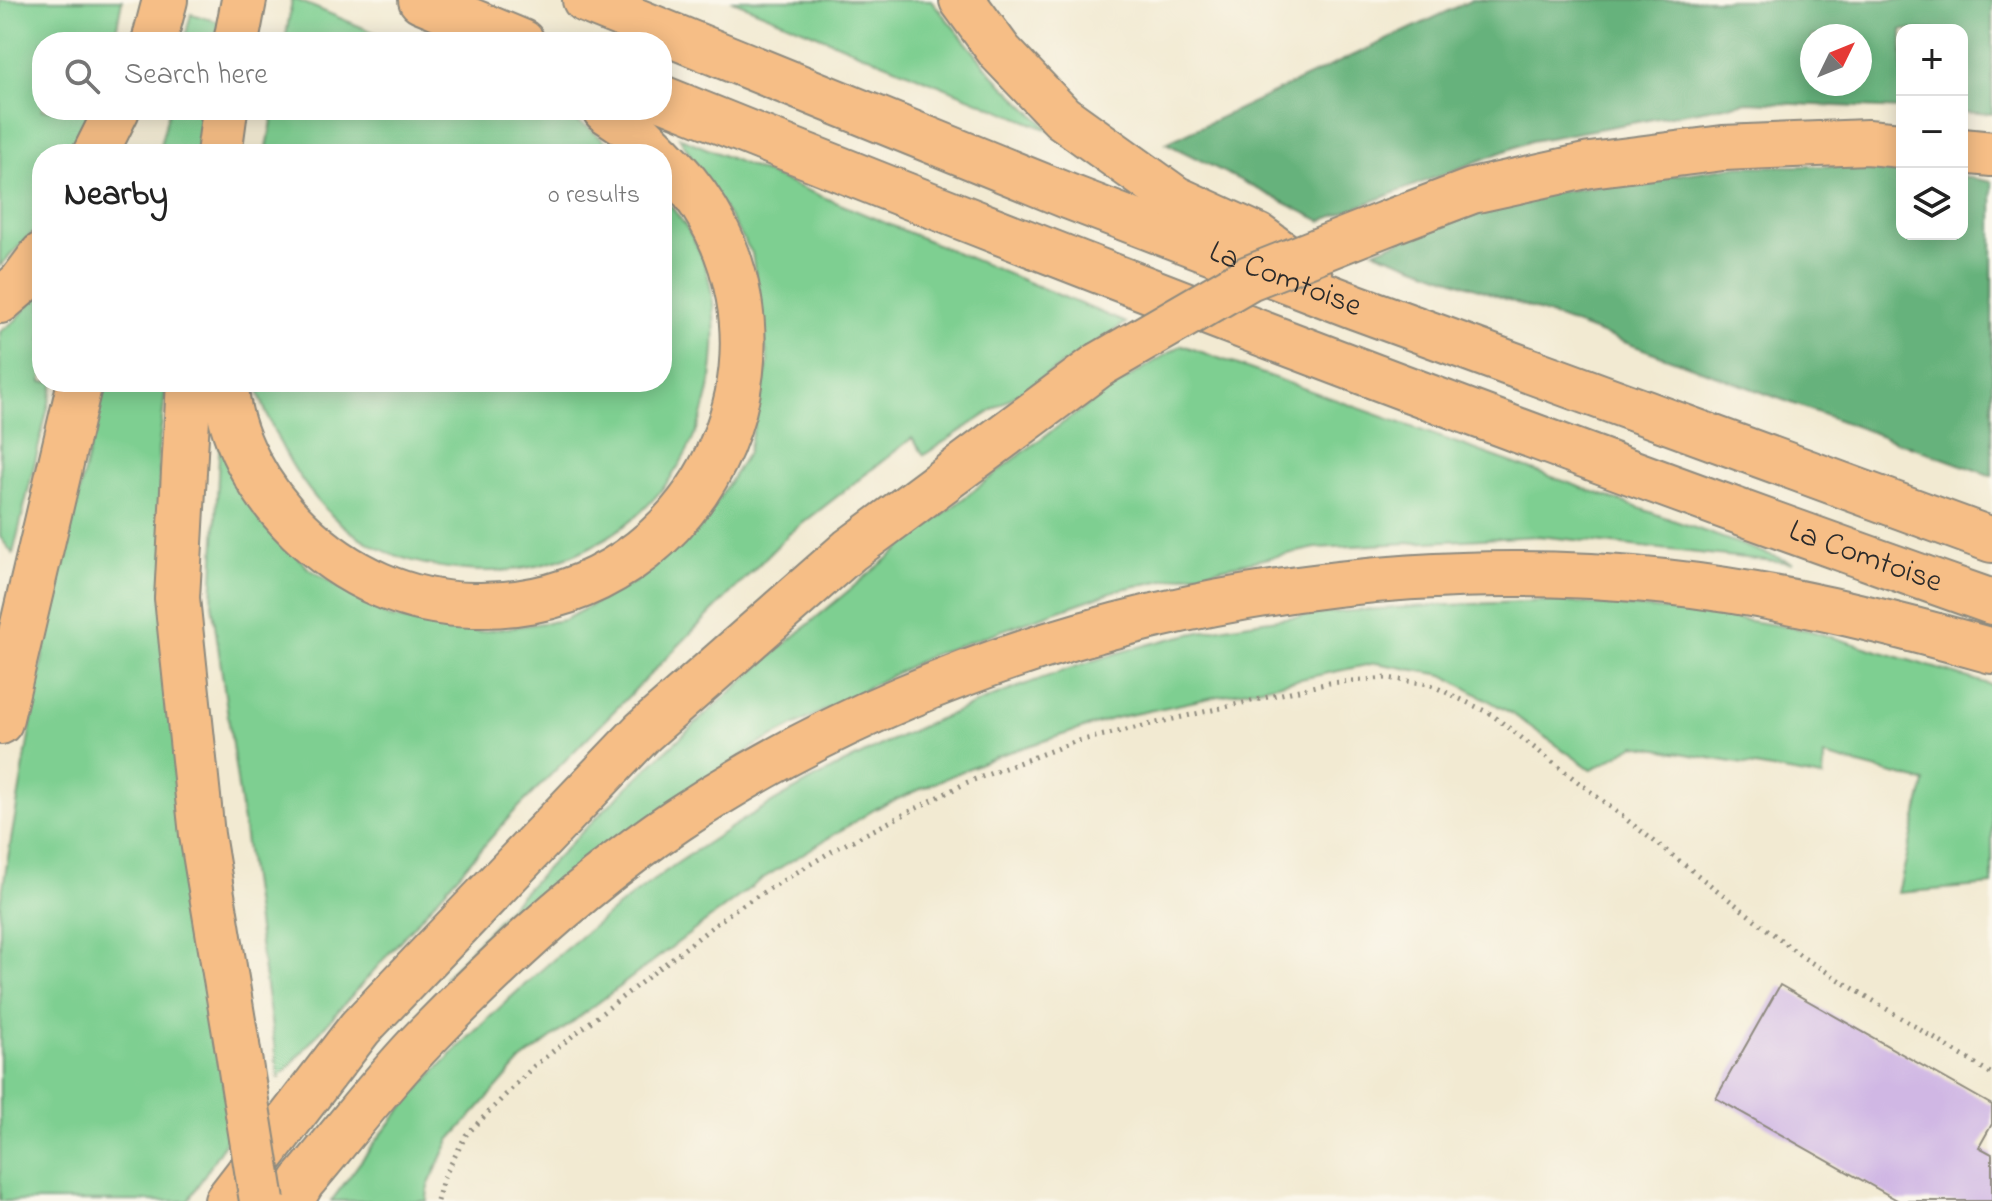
<!DOCTYPE html>
<meta charset="utf-8">
<style>
:root{--surface:#fff;--page:#f6f6f6;--text:#222;--muted:#767676;--line:#e0e0e0}
body{margin:0;font-family:"Indie Flower",sans-serif;background:var(--page);color:var(--text)}
.controls{position:absolute;right:24px;top:24px;display:grid;overflow:hidden;border-radius:16px;box-shadow:0 4px 20px #0003}
.controls button{width:72px;height:72px;display:grid;place-items:center;padding:0;border:0;border-bottom:2px solid var(--line);background:var(--surface);color:var(--text);font:40px sans-serif}
.compass{position:absolute;left:1800px;top:24px;width:72px;height:72px;border-radius:50%;background:var(--surface);box-shadow:0 4px 20px #0003;rotate:47deg}
.list{margin:0;padding:0;list-style:none}
h2{display:flex;justify-content:space-between;align-items:center;height:104px;margin:0;padding:0 32px;font-size:34px}
h2 small{font-size:26px;font-weight:400;color:var(--muted)}
.icon{flex:none;width:44px;height:44px;fill:none;stroke:currentColor;stroke-width:2;stroke-linecap:round;stroke-linejoin:round}
.map{position:relative;flex:none;width:1992px;height:1201px;overflow:hidden}
.search{position:absolute;background:var(--surface);box-shadow:0 4px 20px #0003;left:32px;top:32px;width:640px;height:88px;display:flex;align-items:center;gap:20px;box-sizing:border-box;padding:0 28px;border-radius:32px;color:var(--muted);font-size:30px}
.panel{position:absolute;background:var(--surface);box-shadow:0 4px 20px #0003;left:32px;top:144px;width:640px;height:248px;border-radius:32px}
.map>svg:first-child{display:block}
.green{fill:#7ecf91;stroke:#547d5e;stroke-width:2}
.forest{fill:#66b27b;stroke:#486e53;stroke-width:2;fill-rule:evenodd}
.building{fill:#d0b7e4}
.lines{fill:none;stroke-linecap:round;stroke-linejoin:round}
.highway-casing{stroke:#8e8a7e;stroke-width:48}
.path{stroke:#8e8a7e;stroke-width:5;stroke-dasharray:2 6;stroke-linecap:butt}
.highway{stroke:#f6be86;stroke-width:44}
.highway-bridge-casing{stroke:#8e8a7e;stroke-width:48;stroke-linecap:butt}
.highway-bridge{stroke:#f6be86;stroke-width:44}
.labels{text-anchor:middle;dominant-baseline:central;stroke-width:6;stroke-linejoin:round;paint-order:stroke}
.street-label{font-size:32px;fill:#2b2b2b;stroke:#fbf7ec}
</style>
<div class="map">
<svg width="1992" height="1201" viewBox="0 0 1992 1201">
<rect width="100%" height="100%" fill="#fbf7ec"/>
<filter id="ink" filterUnits="userSpaceOnUse"><feTurbulence type="fractalNoise" baseFrequency=".0125" numOctaves="2"/><feDisplacementMap in="SourceGraphic" scale="16" xChannelSelector="R" yChannelSelector="G"/><feConvolveMatrix kernelMatrix="1 2 1 2 8 2 1 2 1" color-interpolation-filters="sRGB"/></filter>
<filter id="wash" filterUnits="userSpaceOnUse"><feTurbulence type="fractalNoise" baseFrequency=".006" numOctaves="4" result="noise"/><feDisplacementMap in="SourceGraphic" scale="32" xChannelSelector="R" yChannelSelector="G"/><feGaussianBlur stdDeviation="1.8" result="paint"/><feColorMatrix in="noise" values="0 0 0 0 0 0 0 0 0 0 0 0 0 0 0 0 0 1.4 0 .05"/><feComposite in="paint" operator="in"/></filter>
<g filter="url(#wash)">
<rect width="100%" height="100%" fill="#f2ead2"/>
<g class="green">
<polygon points="0,0 122,0 114,42 42,42 42,110 99,110 77,154 42,154 42,223 0,266"/>
<polygon points="292,0 297,0 397,42 285,42"/>
<polygon points="731,0 931,0 994,76 1051,131"/>
<polygon points="191,14 219,22 216,42 184,42"/>
<polygon points="169,110 206,110 200,154 158,154"/>
<polygon points="274,110 554,110 589,128 620,154 266,154"/>
<polygon points="679,137 1126,323 924,455 912,438 789,534 512,814 279,1078 212,603 220,433 250,504 308,568 389,617 479,632 564,620 635,582 701,527 748,452 768,363 752,253"/>
<path d="M662 194C672 208 685 223 693 238 714 275 717 320 713 362 701 491 594 582 465 570 430 567 398 560 367 542 309 509 275 442 255 382H662Z"/>
<polygon points="42,289 42,382 54,382 13,554 0,537 0,332 16,320"/>
<path d="M1182 345 1793 563 1538 536 1316 548 1117 590 929 656 755 746 545 896 444 979C584 819 741 676 907 543 995 473 1084 402 1182 345Z"/>
<polygon points="105,382 167,382 158,451 189,847 231,1133 188,1201 0,1201 0,904 48,626"/>
<path d="M1550 601 1685 611 1808 630 1992 685V885L1898 893 1925 782 1824 756 1823 778 1635 745 1592 770 1514 715 1443 675 1376 663 1115 718 997 756 877 808 762 879 521 1061 450 1140 428 1186 427 1201H331C354 1171 376 1140 400 1111 433 1070 471 1035 509 999 652 867 799 774 980 702 1063 669 1150 639 1238 625 1341 608 1446 605 1550 601Z"/>
</g>
<g class="forest">
<path d="M1472 0H1992V114L1962 112V30H1902V109L1748 102 1531 141 1321 221 1166 143ZM1812 36H1860V84H1812Z"/>
<polygon points="1739,166 1902,166 1902,234 1962,234 1962,176 1992,182 1992,476 1374,251 1452,220 1549,193"/>
</g>
<g id="blocks">
<polygon class="building" points="1780,985 1992,1105 1992,1124 1979,1147 1992,1154 1992,1201 1899,1201 1716,1098"/>
</g>
</g>
<g filter="url(#ink)">
<use href="#blocks" fill-opacity="0" stroke="#8e8a7e" stroke-width="2"/>
<g class="lines">
<defs>
<g id="highway">
<polyline points="421,0 522,42"/>
<path id="s1" d="M585 0 1070 197 1356 307 1992 540"/>
<polyline points="962,0 1000,52 1062,117 1175,198 1258,236 1309,273"/>
<polyline points="154,42 165,0"/>
<polyline points="236,42 244,0"/>
<path id="s2" d="M662 98C1102 275 1545 445 1992 602"/>
<polyline points="605,110 639,133 660,154"/>
<polyline points="1962,151 1992,154"/>
<polyline points="95,154 117,110"/>
<polyline points="219,154 225,110"/>
<polyline points="1390,222 1472,191 1590,165 1723,148 1867,142 1902,145"/>
<polyline points="0,301 21,283 42,255"/>
<polyline points="189,382 177,598 202,835 237,1045"/>
<path d="M226 382C227 436 261 493 299 530 346 576 407 604 473 605 712 611 834 323 662 156"/>
<polyline points="0,722 80,382"/>
<polyline points="227,1201 360,1028 643,732 850,550 1099,365"/>
<path d="M291 1201 302 1182C343 1134 381 1083 425 1038 500 961 588 880 677 820 959 631 1330 546 1666 582 1777 594 1885 621 1992 651"/>
</g>
</defs>
<use href="#highway" class="highway-casing"/>
<polyline class="path" points="437,1201 443,1179 466,1135 534,1066 734,910 834,850 968,782 1074,742 1329,683 1386,678 1429,684 1491,714 1804,958 1992,1074"/>
<use href="#highway" class="highway"/>
<defs>
<g id="highway-bridge">
<polyline points="1099,365 1249,278 1390,222"/>
<polyline points="237,1045 262,1201"/>
</g>
</defs>
<use href="#highway-bridge" class="highway-bridge-casing"/>
<use href="#highway-bridge" class="highway-bridge"/>
</g>
</g>
<g class="labels">
<g class="street-label">
<text stroke="none"><textPath href="#s1" startOffset="754">La Comtoise</textPath></text>
<text stroke="none"><textPath href="#s2" startOffset="1288">La Comtoise</textPath></text>
</g>
</g>
</svg>
<div class="controls">
<button>+</button>
<button>−</button>
<button><svg class="icon" aria-label="layers" viewBox="0 0 24 24"><path d="M12 4l9 5-9 5-9-5zM3 14l9 5 9-5"/></svg></button>
</div>
<svg class="compass" viewBox="-18 -18 36 36"><path d="M0-13l5 13h-10z" fill="#e53935"/><path d="M0 13l5-13h-10z" fill="#767676"/></svg>
<div class="search"><svg class="icon" aria-label="search" viewBox="0 0 24 24"><circle cx="10" cy="10" r="6"/><path d="M15 15l6 6"/></svg>Search here</div>
<section class="panel">
<h2>Nearby<small>0 results</small></h2>
<ul class="list">
</ul>
</section>
</div>
